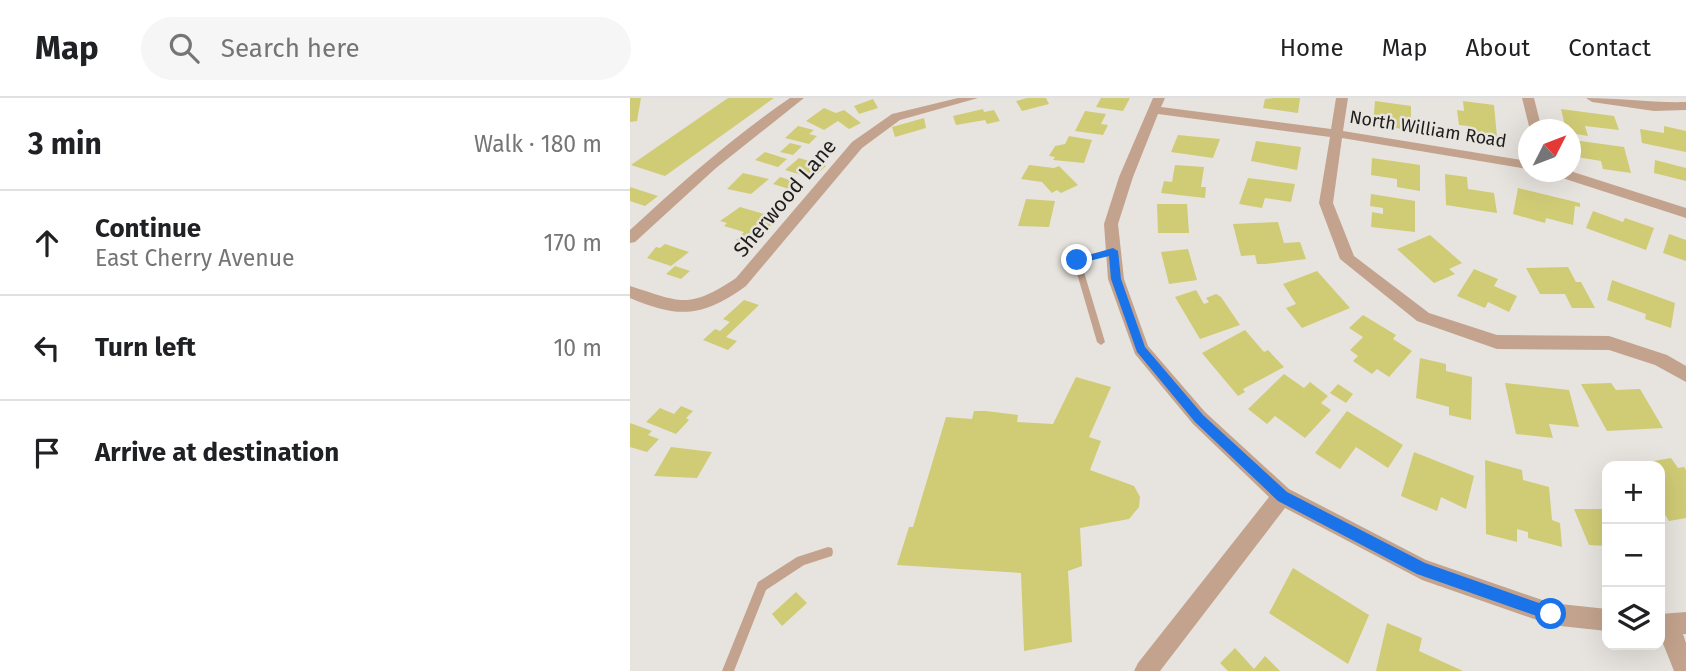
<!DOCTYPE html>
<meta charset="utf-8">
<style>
:root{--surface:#fff;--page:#f6f6f6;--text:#202124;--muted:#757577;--line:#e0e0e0}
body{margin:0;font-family:"Fira Sans",sans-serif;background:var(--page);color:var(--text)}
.controls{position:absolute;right:21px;bottom:21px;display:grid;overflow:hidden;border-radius:14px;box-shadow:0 7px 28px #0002}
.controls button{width:63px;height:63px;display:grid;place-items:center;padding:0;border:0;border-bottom:2px solid var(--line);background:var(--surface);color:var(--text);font:35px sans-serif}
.compass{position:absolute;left:888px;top:21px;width:63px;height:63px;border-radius:50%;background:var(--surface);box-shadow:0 7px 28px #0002;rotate:48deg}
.stop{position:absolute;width:21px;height:21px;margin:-16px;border:5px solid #1a73e8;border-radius:50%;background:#fff}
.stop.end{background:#1a73e8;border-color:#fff;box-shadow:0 2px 7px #0008}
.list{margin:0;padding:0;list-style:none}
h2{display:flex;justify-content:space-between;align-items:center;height:91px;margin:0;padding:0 28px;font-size:30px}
h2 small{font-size:23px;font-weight:400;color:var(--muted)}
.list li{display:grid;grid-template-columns:46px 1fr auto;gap:21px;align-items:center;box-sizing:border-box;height:105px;padding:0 28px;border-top:2px solid var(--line)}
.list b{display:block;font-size:26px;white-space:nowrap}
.list p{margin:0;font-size:23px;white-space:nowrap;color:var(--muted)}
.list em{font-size:23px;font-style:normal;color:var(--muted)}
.icon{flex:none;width:38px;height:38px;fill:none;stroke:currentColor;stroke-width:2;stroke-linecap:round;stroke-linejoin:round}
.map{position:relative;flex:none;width:1056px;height:573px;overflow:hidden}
header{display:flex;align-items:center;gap:42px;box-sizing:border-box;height:98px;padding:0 35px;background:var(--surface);border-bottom:2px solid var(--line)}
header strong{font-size:33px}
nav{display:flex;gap:38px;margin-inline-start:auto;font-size:24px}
.search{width:490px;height:63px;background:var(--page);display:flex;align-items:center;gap:18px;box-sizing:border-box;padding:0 24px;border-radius:38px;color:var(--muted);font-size:26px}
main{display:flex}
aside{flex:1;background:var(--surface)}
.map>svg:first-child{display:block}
.building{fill:#d0cb75}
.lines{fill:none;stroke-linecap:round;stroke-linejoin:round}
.lane{fill:#c3a38d;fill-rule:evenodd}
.street{fill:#c3a38d;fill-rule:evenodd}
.route{fill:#1a73e8}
.labels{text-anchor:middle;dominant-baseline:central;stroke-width:5;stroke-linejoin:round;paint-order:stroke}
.far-street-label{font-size:18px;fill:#1e1d1b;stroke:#e7e4df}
.street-label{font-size:21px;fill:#1e1d1b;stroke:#e7e4df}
</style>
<header>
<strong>Map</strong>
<div class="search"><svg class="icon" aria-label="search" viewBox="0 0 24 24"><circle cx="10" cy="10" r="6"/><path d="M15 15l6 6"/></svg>Search here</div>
<nav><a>Home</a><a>Map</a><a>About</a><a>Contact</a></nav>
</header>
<main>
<aside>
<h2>3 min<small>Walk · 180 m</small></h2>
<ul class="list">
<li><svg class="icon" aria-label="ahead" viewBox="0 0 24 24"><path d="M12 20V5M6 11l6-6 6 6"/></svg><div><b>Continue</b><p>East Cherry Avenue</p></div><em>170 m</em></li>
<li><svg class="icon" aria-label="left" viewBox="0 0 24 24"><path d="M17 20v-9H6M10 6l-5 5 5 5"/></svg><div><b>Turn left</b></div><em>10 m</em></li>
<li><svg class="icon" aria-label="arrive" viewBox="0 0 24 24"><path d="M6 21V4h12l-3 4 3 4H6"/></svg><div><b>Arrive at destination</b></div></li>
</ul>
</aside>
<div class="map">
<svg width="1056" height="573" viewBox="0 0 1056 573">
<rect width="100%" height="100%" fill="#e7e4df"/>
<g class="building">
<polygon points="0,0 11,0 7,23 0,24"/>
<polygon points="98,0 144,0 35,78 1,67"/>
<polygon points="397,0 416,0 419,6 392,13 386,3"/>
<polygon points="471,0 500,0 493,13 466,9"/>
<polygon points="644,0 670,0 668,15 633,10 635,1"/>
<polygon points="243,1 248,10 229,16 224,8"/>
<polygon points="745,3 781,8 781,21 789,22 789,34 743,26"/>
<polygon points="833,3 864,7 867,39 858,37 858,42 838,39 838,28 829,27 827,12 834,13"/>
<polygon points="194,10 206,15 214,12 231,25 219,31 208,23 194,32 176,23"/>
<polygon points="353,11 354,14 364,12 370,23 357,26 355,22 326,27 323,18"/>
<polygon points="931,11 984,18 989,32 955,28 958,38 940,35 940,32 936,32"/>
<polygon points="455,13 476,16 471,26 478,27 473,37 445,33"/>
<polygon points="294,20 296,30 265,39 262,29"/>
<polygon points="168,28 184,32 179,36 187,38 179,46 155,40"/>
<polygon points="1034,28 1056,33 1056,54 1012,45 1010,31 1034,35"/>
<polygon points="548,37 590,41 583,60 541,54"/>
<polygon points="439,38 462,42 454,65 423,62 425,59 419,58 425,48 435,46"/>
<polygon points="943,42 994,49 1001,75 973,71 971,63 947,59"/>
<polygon points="626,43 671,49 667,72 621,63"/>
<polygon points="160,45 172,48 163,57 150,54"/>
<polygon points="135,54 157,61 148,69 125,62"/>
<polygon points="169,60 196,68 182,80 155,72"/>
<polygon points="742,60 790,67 790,93 767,89 767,81 741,77"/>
<polygon points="1025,62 1056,70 1056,83 1024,75"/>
<polygon points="399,67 424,70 429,68 448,87 431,95 427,92 422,95 412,84 391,81"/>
<polygon points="545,67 574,69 571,89 576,89 575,100 531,95 534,83 542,84"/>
<polygon points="113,75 139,81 121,96 97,91"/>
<polygon points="815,76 837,79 838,91 864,95 867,115 816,107"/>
<polygon points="150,79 166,84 159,91 143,86"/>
<polygon points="618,80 665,86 661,104 635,100 632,110 609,106"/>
<polygon points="0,89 28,98 15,108 0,103"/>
<polygon points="888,90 950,105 950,109 945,108 943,127 916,120 915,125 883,116"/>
<polygon points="741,96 785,103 785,134 741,129 742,114 753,116 753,110 740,108"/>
<polygon points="396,101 425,103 419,129 388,128"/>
<polygon points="527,106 557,106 559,135 528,135"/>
<polygon points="110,109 148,120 121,148 106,142 114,134 94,128 97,125 90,123"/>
<polygon points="963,113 993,124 995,120 1024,130 1016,152 956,130"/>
<polygon points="648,124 654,145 670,144 676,161 635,166 627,166 625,157 611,158 603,126"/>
<polygon points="1039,136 1056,142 1056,163 1033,155"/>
<polygon points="800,137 832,165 819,171 825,176 804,185 767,151"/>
<polygon points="35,146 59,154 41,168 17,160 26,149 30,150"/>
<polygon points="558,151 567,182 539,186 531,154"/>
<polygon points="45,168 60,173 51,181 36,176"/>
<polygon points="938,169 946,184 951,184 965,210 942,210 935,196 910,196 896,170"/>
<polygon points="844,171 868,181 864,188 887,198 879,214 858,204 855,210 827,198"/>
<polygon points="687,173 720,210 672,230 656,210 666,206 653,186"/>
<polygon points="982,182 1045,205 1041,230 1015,221 1016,216 977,202"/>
<polygon points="566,192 574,206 579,204 576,200 586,196 591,199 610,227 570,241 545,199"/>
<polygon points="114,202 129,207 96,239 107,243 98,252 73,242 85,231 90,233 100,224 93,221"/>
<polygon points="733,217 766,237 763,241 782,253 759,279 747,271 742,276 723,263 728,258 720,252 733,239 719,230"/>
<polygon points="615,232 634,254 638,252 654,269 613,291 615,294 608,298 572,255"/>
<polygon points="790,260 816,266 816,273 842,279 841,322 819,317 819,309 786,300"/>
<polygon points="654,276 674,290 680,284 698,298 691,305 701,312 675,340 645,318 637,326 618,311"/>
<polygon points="446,279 481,289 459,339 471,343 460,372 504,388 510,399 509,409 499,421 450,430 452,468 438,473 442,544 394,553 391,475 267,467 279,429 283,429 316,319 342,321 344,313 356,313 388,317 387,324 423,326"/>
<polygon points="875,285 939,292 949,329 919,326 923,340 886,336"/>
<polygon points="981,285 986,292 1010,291 1033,330 977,333 951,286"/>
<polygon points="708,286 723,296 716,305 700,295"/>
<polygon points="51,308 63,313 56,320 59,322 46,336 16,324 30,310 44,316"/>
<polygon points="717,313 773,347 758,370 726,349 710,371 685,355"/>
<polygon points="0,325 22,333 18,337 29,341 17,354 0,349"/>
<polygon points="41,349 82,354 67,380 24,378"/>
<polygon points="784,354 844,378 836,411 811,399 807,413 771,398"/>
<polygon points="1041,360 1048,370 1054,369 1056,372 1056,420 1039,423 1030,409 1030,368 1014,368 1012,365"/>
<polygon points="855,362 892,372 893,382 919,389 922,422 930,425 932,449 898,440 898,434 887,431 887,444 856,436"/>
<polygon points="944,411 977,411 977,448 959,447"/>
<polygon points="663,470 739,517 718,566 639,515"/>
<polygon points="166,494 177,505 152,528 142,516"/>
<polygon points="757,525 792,540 789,553 833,573 746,573"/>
<polygon points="605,550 624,571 635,558 650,573 598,573 590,565"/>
</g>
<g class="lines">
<g class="lane">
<polygon points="483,151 487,154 486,156 451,164 475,244 471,247 467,244 443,162 447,159"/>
<polygon points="198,449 202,450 203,454 202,458 174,467 136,492 104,573 92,573 128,484 167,459"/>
</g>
<g class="street">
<path d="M160 0H174L86 70 5 144 0 145V132C51 85 103 39 160 0Z"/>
<path d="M328 0H348L270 22 232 50 116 188C73 219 49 221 0 200V188C51 204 58 212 106 180L222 44 262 16Z"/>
<polygon points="523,0 535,0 531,9 701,31 706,0 718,0 713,33 898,63 898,71 712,40 703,105 724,158 799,215 867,237 979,238 1037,257 1056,268 1056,284 1025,267 979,252 867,251 787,223 710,161 689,105 700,39 528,16 503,79 488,126 494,181 518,248 575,314 659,391 796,462 921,505 977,511 977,533 921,527 792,482 655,410 530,573 504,573 508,565 639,399 563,326 505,256 478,181 474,126 489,79"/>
<polygon points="892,0 904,0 912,32 900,32"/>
<path d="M956 0C990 0 1022 5 1056 4V12L1024 13 962 4Z"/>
<polygon points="940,73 1056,110 1056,120 923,77 921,74"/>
<polygon points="1056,514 1056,536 1053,536 1056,545 1056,573 1044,573 1030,538 1030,516"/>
</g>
</g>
<polygon class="route" points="483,150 488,153 491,181 515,249 573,317 657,394 795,465 926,511 926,521 921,523 787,476 648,403 565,324 507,254 481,181 479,158 447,166 442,162"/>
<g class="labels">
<g class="far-street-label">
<text transform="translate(798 31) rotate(9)">North William Road</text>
</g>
<g class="street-label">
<text transform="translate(155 100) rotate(-50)">Sherwood Lane</text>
</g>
</g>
</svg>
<div class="controls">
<button>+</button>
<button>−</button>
<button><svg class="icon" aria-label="layers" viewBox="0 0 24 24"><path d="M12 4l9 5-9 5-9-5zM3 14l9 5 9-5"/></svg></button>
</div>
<svg class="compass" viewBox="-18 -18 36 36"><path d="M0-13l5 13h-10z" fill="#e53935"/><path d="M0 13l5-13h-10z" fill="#757577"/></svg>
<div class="stop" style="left:921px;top:516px"></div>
<div class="stop end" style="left:447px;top:162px"></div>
</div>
</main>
